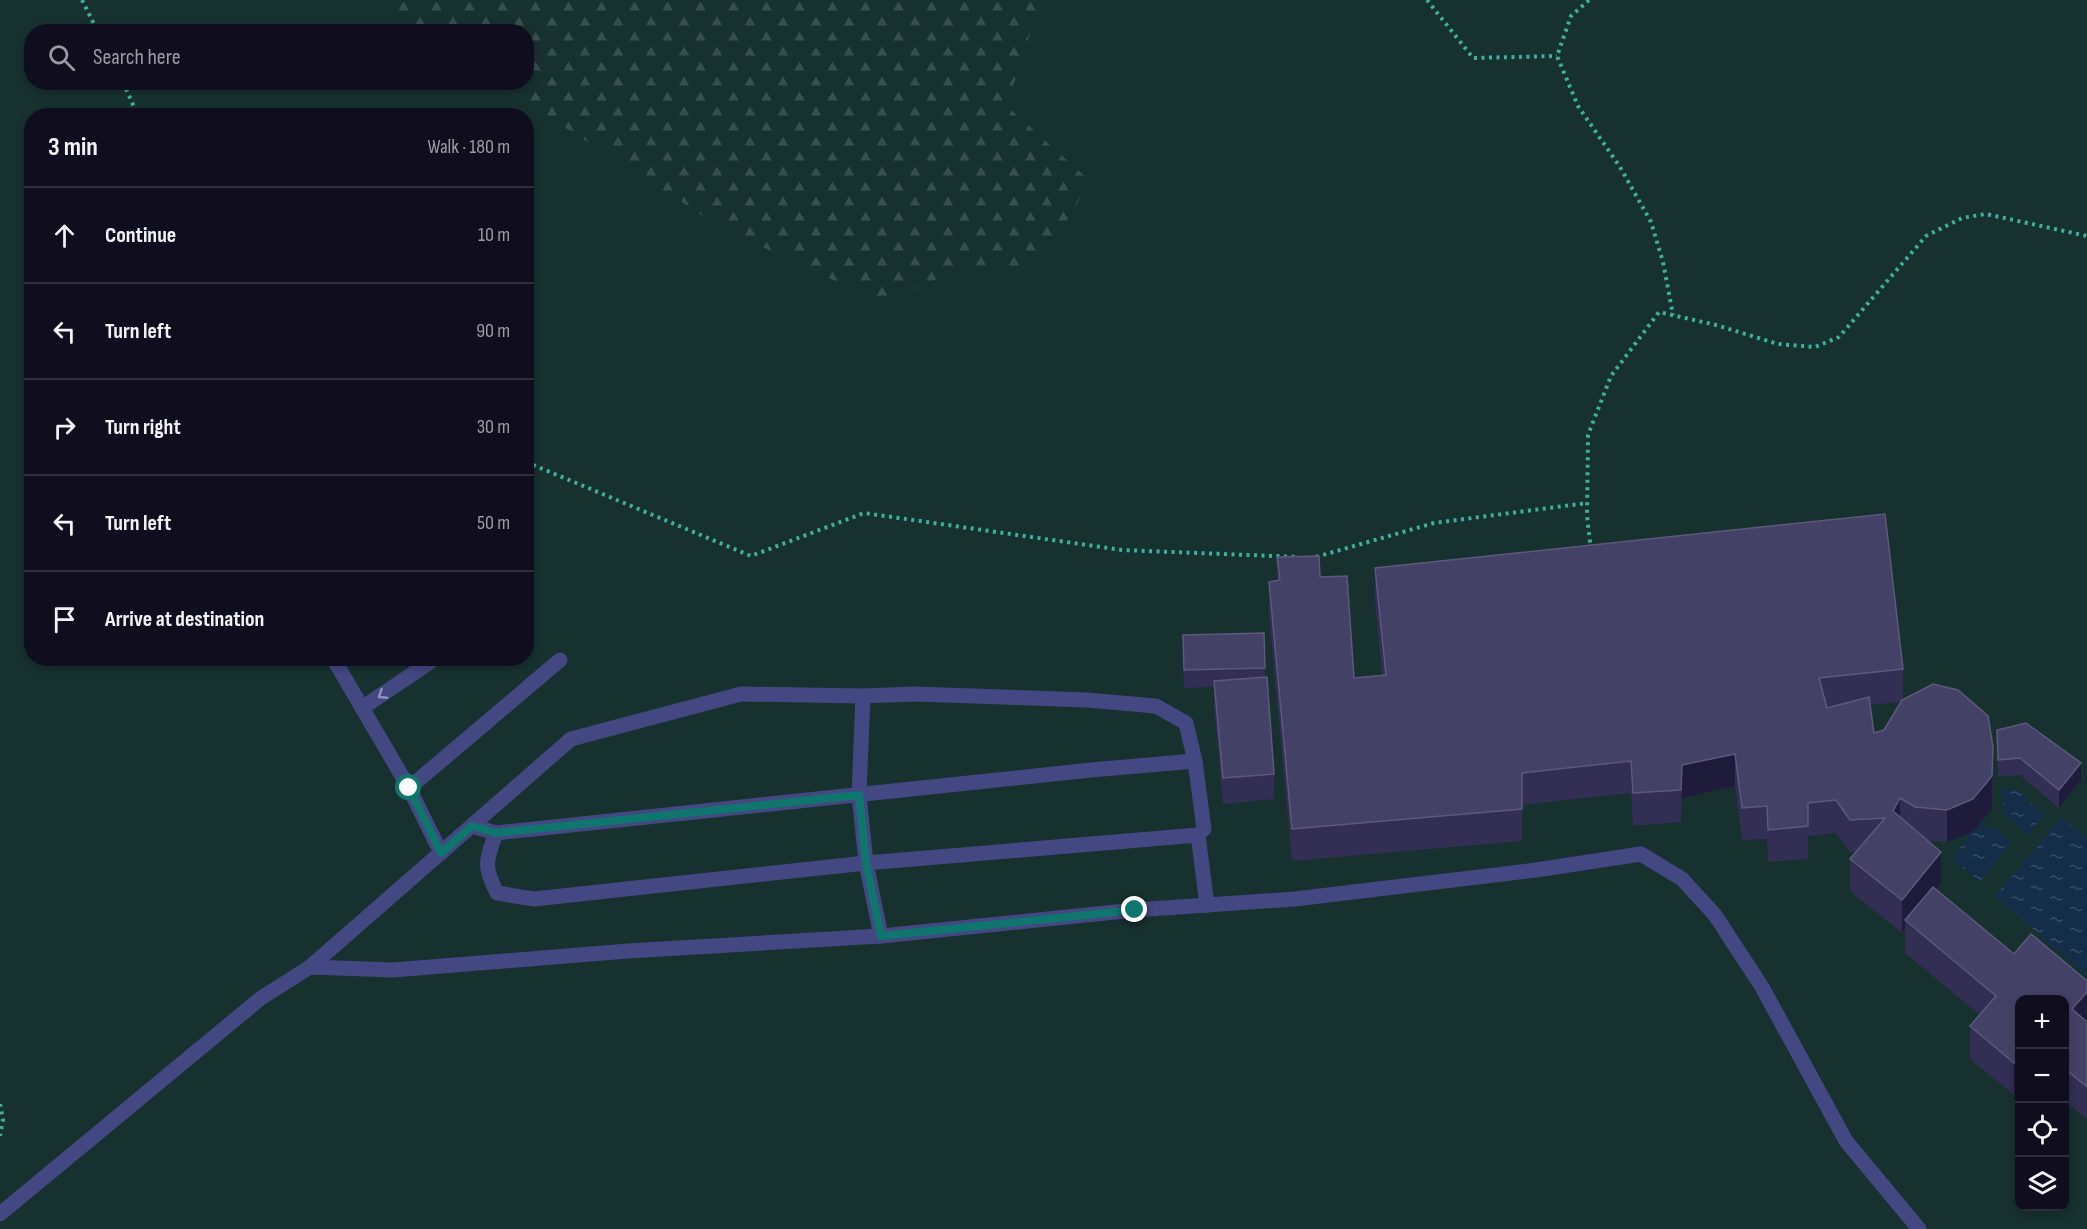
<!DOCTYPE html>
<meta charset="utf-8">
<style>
:root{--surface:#100e1e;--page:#191727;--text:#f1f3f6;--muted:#9c9ca4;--line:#302e3c}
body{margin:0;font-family:"Sofia Sans Condensed",sans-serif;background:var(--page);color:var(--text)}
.controls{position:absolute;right:18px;bottom:18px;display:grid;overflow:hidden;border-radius:12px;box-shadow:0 3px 9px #0003}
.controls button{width:54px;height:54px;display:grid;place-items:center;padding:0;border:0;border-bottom:2px solid var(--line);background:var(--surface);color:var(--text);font:30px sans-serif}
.stop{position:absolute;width:18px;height:18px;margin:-14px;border:4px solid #0f766e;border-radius:50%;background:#fff}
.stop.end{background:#0f766e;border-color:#fff;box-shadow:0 2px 6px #0008}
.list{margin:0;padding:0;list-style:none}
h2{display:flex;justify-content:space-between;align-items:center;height:78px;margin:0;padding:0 24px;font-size:26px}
h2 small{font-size:20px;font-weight:400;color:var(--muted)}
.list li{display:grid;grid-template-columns:39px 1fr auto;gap:18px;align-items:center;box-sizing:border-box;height:96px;padding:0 24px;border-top:2px solid var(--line)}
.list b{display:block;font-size:22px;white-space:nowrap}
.list em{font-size:20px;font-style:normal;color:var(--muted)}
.icon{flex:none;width:33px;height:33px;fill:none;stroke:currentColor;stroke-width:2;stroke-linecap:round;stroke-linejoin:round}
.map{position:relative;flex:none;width:2087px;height:1229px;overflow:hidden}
.search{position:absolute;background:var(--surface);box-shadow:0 3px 9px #0003;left:24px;top:24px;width:510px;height:66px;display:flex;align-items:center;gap:15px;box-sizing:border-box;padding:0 21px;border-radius:24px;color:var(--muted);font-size:22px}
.panel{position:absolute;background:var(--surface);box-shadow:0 3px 9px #0003;left:24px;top:108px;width:510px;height:558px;border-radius:24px}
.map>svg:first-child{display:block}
.grass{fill:#17312e;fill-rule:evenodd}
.forest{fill:url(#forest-firs)}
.water{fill:url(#water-ripples)}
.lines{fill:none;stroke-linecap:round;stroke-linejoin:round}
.path{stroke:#3db09e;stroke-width:4;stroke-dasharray:3 4.5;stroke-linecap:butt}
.minor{stroke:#434782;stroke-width:15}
.wall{fill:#322e54;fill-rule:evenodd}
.shaded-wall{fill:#1f1b3b}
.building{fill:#444166;stroke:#5c597d;stroke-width:1.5}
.oneway{stroke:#9092bf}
.route{stroke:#0f766e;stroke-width:8}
</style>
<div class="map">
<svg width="2087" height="1229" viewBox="0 0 2087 1229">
<defs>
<pattern id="forest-firs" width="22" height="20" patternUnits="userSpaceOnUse" patternTransform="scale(1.5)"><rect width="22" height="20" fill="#17312e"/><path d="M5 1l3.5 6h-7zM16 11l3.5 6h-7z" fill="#384e4d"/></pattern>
<pattern id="water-ripples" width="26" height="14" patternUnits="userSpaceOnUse" patternTransform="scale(1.5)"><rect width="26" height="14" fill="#142e4a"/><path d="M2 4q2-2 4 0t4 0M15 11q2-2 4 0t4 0" fill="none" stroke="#364c65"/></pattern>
</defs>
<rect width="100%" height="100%" fill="#151328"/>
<path class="grass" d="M0 0H2087V1229H0ZM32 32H526V82H32ZM32 116H526V658H32ZM2020 1000H2064V1206H2020Z"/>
<polygon class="forest" points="375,0 1047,0 1035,17 1007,106 1090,181 1042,264 953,272 882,303 724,229 495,83 526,82 526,32 421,31"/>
<g class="water">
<polygon points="2014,788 2044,814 2028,835 2004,815 2001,789"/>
<polygon points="2062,817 2087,838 2087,976 1995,896"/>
<polygon points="1979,821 1989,829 1996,828 2012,842 1980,882 1952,859"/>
</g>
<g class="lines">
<g class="path">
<polyline points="82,0 98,32"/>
<polyline points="1427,0 1473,58 1557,56"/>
<polyline points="1589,0 1571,16 1557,56 1578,106 1620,167 1651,222 1663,262 1673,315"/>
<polyline points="123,82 138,116"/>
<polyline points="526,462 751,556 864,513 1122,550 1299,557"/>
<polyline points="1591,550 1587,516 1588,435 1611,376 1659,312 1716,325 1778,344 1815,347 1839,337 1926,236 1962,218 1986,214 2087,236"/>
<polyline points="1316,557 1434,523 1587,503"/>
<polyline points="0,1104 3,1120 0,1136"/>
</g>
<g class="minor">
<polyline points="333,658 409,788 441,853"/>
<polyline points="362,708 436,658"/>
<polyline points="409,788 560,660"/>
<polyline points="472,826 496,833 1091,770 1195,761"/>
<path d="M496 833C486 861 483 866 497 893L534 899 866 863 1198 835 1204 829 1195 761 1186 723 1156 706 1087 700 914 694 863 696 859 795 866 863 881 936"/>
<polyline points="1198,835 1207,905"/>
<polyline points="310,967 571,739 741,694 863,696"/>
<polyline points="0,1214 261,998 310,967 393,970 628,951 881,936 1135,910 1295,899 1536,870 1641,854 1682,879 1715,915 1762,987 1846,1141 1919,1229"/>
</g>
</g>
<g class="wall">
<path d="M1277 557 1320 577 1354 678 1382 675 1375 600V568L1903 669V700L1993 780 1992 809 1973 832 1947 842 1928 841 1941 884 1937 890 2014 954 2087 981V1119L2064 1100V999H2019L2014 1095 1970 1059V1026L1980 1015 1905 953V928L1902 933 1850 891V859L1856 852H1850L1836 833 1808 836V859L1768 862 1767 839 1742 840 1735 786 1682 798 1681 822 1633 826 1631 793 1522 805V841L1292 861 1269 614V582L1277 580ZM1901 702 1884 730 1874 733 1870 705Z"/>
<polygon points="1264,633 1265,677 1274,774 1274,799 1223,804 1214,707 1214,687 1184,688 1183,635"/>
<polygon points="1997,730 2081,780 2059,808 2020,775 1998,777"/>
</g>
<g class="shaded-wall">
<polygon points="1993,747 1992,809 1973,832 1947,842 1947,810"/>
<polygon points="1735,754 1735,786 1682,798 1681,822 1682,765"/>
<polygon points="2081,763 2081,780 2059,808 2059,790"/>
<polygon points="1900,798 1900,831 1893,811"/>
<polygon points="1941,852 1941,884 1909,924 1905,920 1905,928 1902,933 1902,900"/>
<polygon points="2087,992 2087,1024 2072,1009"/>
<polygon points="2019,1056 2019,1088 2014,1095 2014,1063"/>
</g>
<g class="building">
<polygon points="1885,514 1903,669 1819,678 1827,708 1869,697 1874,733 1884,730 1902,700 1933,684 1958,690 1988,716 1993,747 1992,776 1973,799 1947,810 1915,807 1900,798 1893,811 1941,852 1902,900 1850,859 1885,818 1850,820 1836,800 1808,803 1808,826 1768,830 1767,806 1742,808 1735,754 1682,765 1681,790 1633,793 1631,761 1522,773 1522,809 1292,829 1269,582 1280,580 1277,557 1319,556 1320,577 1347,576 1354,678 1386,675 1375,568"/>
<polygon points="1264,633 1265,668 1184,670 1183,635"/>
<polygon points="1267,677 1274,774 1223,778 1214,681"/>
<polygon points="2026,723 2081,763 2059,790 2020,758 1998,760 1997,730"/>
<polygon points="1933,887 2014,954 2031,934 2087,981 2087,992 2072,1009 2087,1022 2087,1087 2064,1068 2064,999 2019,999 2019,1056 2014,1063 1970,1026 1996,996 1905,920"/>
</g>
<defs><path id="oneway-chevron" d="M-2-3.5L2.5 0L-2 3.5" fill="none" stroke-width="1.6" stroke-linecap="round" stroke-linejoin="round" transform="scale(1.5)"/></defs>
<use class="oneway" href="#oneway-chevron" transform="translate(382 695) rotate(147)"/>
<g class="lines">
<polyline class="route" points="409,788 441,853 472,826 496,833 859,795 866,863 881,936 1135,910"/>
</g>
</svg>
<div class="controls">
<button>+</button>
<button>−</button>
<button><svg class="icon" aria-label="locate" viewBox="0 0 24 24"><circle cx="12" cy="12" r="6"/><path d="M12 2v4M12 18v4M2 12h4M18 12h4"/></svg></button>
<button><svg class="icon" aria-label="layers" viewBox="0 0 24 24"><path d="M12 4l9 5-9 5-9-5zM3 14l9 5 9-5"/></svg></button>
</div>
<div class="stop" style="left:409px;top:788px"></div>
<div class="stop end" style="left:1135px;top:910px"></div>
<div class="search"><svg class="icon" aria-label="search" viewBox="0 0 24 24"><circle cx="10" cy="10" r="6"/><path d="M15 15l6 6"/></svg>Search here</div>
<section class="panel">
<h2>3 min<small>Walk · 180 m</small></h2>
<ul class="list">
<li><svg class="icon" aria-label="ahead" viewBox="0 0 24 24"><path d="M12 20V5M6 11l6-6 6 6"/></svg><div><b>Continue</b></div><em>10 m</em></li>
<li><svg class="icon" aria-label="left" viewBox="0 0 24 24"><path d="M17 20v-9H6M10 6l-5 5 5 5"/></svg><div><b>Turn left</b></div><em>90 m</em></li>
<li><svg class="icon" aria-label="right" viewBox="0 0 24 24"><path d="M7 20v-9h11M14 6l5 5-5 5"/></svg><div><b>Turn right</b></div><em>30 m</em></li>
<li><svg class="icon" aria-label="left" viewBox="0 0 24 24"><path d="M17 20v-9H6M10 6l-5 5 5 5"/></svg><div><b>Turn left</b></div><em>50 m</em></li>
<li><svg class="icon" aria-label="arrive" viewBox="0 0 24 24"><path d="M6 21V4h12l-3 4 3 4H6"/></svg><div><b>Arrive at destination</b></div></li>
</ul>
</section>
</div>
